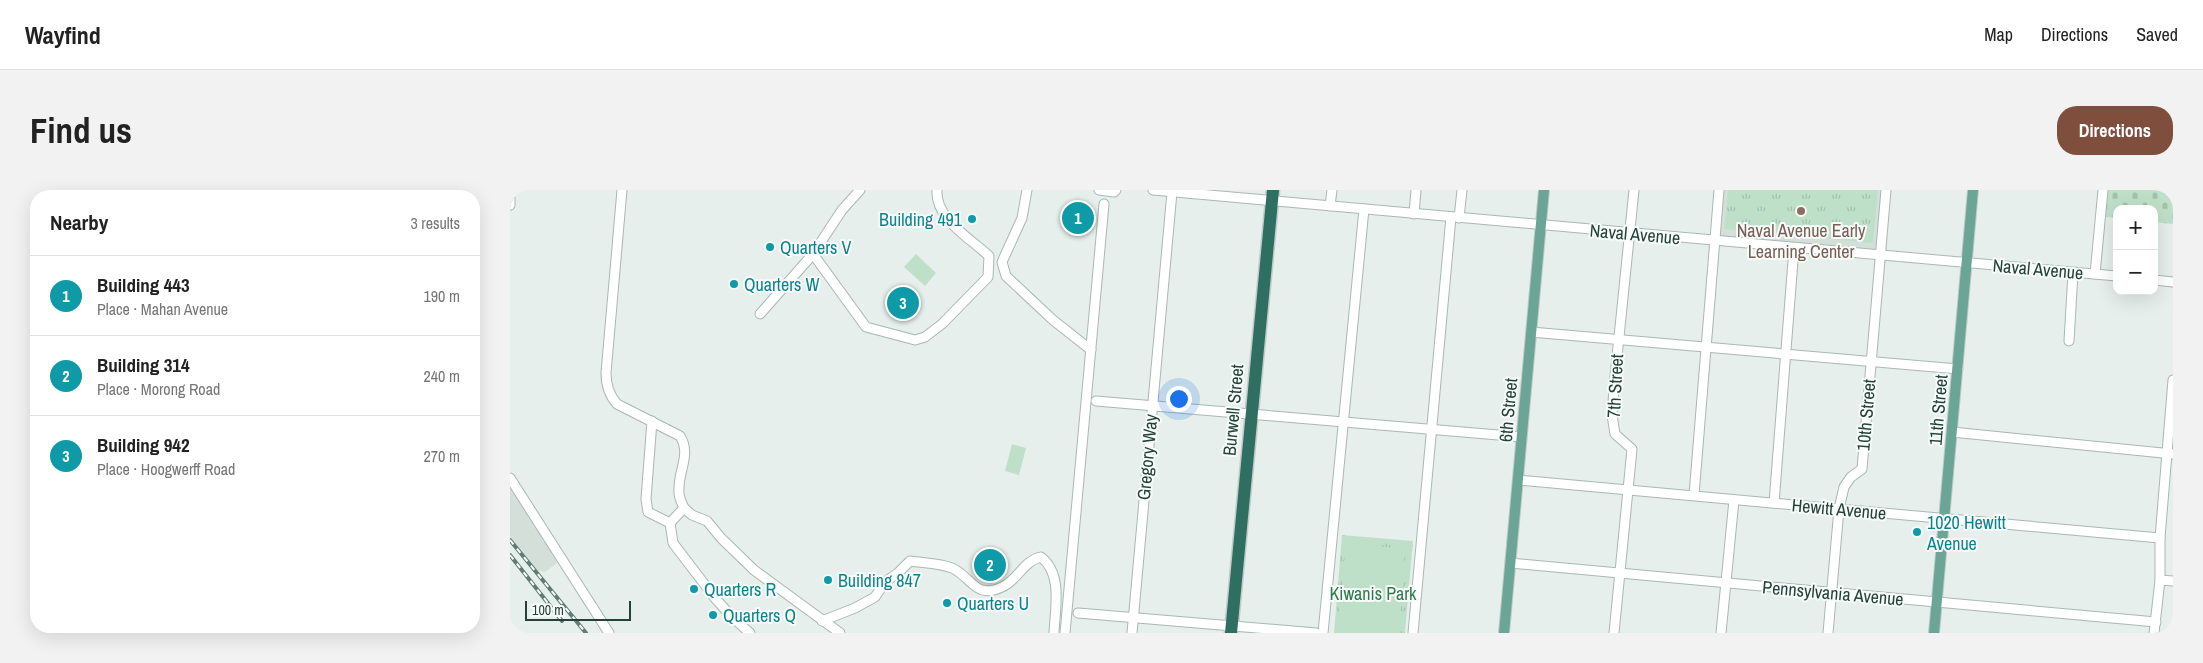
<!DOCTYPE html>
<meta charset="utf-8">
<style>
:root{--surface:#fff;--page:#f2f2f2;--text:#222;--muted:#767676;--line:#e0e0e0;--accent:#804e3d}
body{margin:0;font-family:"Archivo Narrow",sans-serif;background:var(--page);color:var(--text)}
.controls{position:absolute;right:15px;top:15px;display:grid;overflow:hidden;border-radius:10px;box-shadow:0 5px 20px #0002}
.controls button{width:45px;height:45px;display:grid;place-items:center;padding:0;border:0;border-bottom:1px solid var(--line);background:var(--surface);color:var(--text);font:25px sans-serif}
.scale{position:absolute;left:15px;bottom:12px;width:106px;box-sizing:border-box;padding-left:5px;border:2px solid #24423a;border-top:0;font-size:14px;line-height:18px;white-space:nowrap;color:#24423a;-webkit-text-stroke:4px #f7fbf9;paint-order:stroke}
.you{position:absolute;left:668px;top:208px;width:18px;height:18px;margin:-12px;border:4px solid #fff;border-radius:50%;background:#1a73e8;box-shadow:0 0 0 8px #1a73e833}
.badge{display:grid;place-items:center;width:32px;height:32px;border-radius:50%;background:var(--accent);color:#fff;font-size:16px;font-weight:700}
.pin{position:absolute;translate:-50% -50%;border:2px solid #fff;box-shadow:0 1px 5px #0006}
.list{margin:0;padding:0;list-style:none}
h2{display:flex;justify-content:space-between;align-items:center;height:65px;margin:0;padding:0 20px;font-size:21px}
h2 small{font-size:16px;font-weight:400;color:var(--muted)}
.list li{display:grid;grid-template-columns:32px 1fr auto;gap:15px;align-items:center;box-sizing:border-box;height:80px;padding:0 20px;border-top:1px solid var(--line)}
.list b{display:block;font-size:19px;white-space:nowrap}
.list p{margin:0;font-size:16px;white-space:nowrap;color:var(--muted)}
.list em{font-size:16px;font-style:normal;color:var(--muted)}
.map{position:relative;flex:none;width:1663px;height:443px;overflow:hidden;border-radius:20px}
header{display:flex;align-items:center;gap:30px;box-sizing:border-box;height:70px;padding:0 25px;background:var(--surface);border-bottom:1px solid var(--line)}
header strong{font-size:24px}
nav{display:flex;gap:28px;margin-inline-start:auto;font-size:18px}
.intro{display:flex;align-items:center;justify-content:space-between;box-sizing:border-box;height:120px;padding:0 30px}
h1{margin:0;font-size:35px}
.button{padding:12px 22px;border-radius:20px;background:var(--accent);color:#fff;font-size:18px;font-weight:700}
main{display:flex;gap:30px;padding:0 30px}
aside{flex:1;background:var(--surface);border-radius:20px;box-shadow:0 5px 20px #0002}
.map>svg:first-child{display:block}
.built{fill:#d4dfda}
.grass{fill:url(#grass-tufts)}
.cemetery{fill:url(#cemetery-stones)}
.pitch{fill:#bfe0c8}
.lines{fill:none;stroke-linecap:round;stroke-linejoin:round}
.minor-casing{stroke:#a8b8b2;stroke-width:11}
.major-casing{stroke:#c2cac8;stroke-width:12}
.highway-casing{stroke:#c2cac8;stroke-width:15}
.minor{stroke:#fff;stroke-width:9}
.major{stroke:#6aa596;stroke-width:10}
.highway{stroke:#2f6f62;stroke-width:12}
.rail-casing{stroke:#5f7d75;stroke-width:4}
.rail{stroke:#f7fbf9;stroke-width:2;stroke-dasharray:5.5;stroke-linecap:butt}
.education-dot{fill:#8d6e63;stroke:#f7fbf9;stroke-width:2}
.culture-dot{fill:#0f9aa8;stroke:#f7fbf9;stroke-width:2}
.labels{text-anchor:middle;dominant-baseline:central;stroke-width:4;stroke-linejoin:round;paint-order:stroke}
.culture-label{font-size:18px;fill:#0d838f;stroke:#f7fbf9;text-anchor:start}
.education-label{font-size:18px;fill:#785e54;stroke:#f7fbf9}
.street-label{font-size:18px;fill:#24423a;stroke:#f7fbf9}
.park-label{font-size:18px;fill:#2d7a4b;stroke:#f7fbf9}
</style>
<header>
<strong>Wayfind</strong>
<nav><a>Map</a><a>Directions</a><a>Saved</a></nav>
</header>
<div class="intro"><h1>Find us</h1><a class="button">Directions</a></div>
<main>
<aside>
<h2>Nearby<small>3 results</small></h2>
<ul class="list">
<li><span class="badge" style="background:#0f9aa8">1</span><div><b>Building 443</b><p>Place · Mahan Avenue</p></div><em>190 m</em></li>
<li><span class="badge" style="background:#0f9aa8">2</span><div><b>Building 314</b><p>Place · Morong Road</p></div><em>240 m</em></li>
<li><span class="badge" style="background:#0f9aa8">3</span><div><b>Building 942</b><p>Place · Hoogwerff Road</p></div><em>270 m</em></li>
</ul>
</aside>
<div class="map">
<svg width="1663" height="443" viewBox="0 0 1663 443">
<defs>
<pattern id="grass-tufts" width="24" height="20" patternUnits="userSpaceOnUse" patternTransform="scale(1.25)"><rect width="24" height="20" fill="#bfe0c8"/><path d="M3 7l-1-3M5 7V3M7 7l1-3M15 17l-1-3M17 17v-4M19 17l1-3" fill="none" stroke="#a4c1ad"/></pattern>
<pattern id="cemetery-stones" width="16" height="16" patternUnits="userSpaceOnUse" patternTransform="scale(1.25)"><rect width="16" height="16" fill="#bfe0c8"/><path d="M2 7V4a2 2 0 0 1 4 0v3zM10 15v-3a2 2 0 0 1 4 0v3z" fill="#a4c1ad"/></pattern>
</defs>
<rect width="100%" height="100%" fill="#e6efeb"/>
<g class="built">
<polygon points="1209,0 1376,0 1370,65 1204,51"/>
<polygon points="0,297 44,365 47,373 35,382 27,380 0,347"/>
</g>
<g class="grass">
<polygon points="1218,0 1368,0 1363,53 1214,39"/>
<polygon points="832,345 903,351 895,443 824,443"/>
</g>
<polygon class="cemetery" points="1597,0 1663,0 1663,34 1644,32 1644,19 1607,19 1607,28 1595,27"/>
<g class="pitch">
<polygon points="406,64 426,83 415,96 394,77"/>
<polygon points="502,254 516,258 509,285 495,281"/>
<polygon points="836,353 895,359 889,443 827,443"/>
</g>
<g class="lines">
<defs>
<g id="minor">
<path d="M112 0 96 183C96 196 99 205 107 214L170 246C182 265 167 282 169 303 169 308 172 313 174 318L160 333"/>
<polyline points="517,0 512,28 492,72 496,86 543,130 581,160"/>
<polyline points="589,0 604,2 606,0"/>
<polyline points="643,0 1607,86"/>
<polyline points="0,8 0,15"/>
<polyline points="820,16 822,0"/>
<polyline points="904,24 906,0"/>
<polyline points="949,28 952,0"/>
<path d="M303 64 356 137 405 150 415 147 432 134 478 87 479 66C460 48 425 29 427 0"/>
<polyline points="1585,84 1593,0"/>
<polyline points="1644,90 1663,92"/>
<polyline points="250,124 303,64 332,20 350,0"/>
<polyline points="1021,142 1448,179"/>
<polyline points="1559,151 1563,83"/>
<polyline points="586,211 1012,247"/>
<polyline points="142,231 136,309 138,322 160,333 163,353 205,408 221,426 240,443"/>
<polyline points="1442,242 1663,264"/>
<polyline points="0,288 99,443"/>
<polyline points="1008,290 1650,348"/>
<polyline points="1184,305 1209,0"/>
<polyline points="1264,313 1284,58"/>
<polyline points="174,318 182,325 197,331 211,348 244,380 330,443"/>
<polyline points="1000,373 1646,432"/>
<polyline points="1650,390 1663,391"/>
<polyline points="568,423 806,443"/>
<path d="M312 431 345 418 365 407 375 392 388 383 400 371C413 373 430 373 442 378 461 386 465 410 492 397 508 390 513 371 531 367 553 384 545 419 544 443"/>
<polyline points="555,443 594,14"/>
<polyline points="622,443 662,2"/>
<polyline points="813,443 854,19"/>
<polyline points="903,443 941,27"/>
<polyline points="1104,443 1122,259 1105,244 1102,225 1105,186 1124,0"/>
<polyline points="1211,443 1224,310"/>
<polyline points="1318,443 1329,319 1334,297 1341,287 1352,279 1376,0"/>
<polyline points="1644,443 1650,390 1650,348 1663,190"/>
</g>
<g id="major">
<polyline points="994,443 1034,0"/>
<polyline points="1424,443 1463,0"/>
</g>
<polyline id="highway" points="721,443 763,0"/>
</defs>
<use href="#minor" class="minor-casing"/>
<use href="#major" class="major-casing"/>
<use href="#highway" class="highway-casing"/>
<use href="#minor" class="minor"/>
<use href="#major" class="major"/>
<use href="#highway" class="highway"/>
<defs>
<g id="rail">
<polyline points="0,350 76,443"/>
<polyline points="0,365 52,431"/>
</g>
</defs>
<use href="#rail" class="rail-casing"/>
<use href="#rail" class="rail"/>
</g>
<circle class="education-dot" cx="1291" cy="21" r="5"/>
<g class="culture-dot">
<circle cx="462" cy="29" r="5"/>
<circle cx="260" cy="57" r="5"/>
<circle cx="224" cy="94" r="5"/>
<circle cx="1407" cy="342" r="5"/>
<circle cx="318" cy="390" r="5"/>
<circle cx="184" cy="399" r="5"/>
<circle cx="437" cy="413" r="5"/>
<circle cx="203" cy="425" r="5"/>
</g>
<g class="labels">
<g class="culture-label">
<text x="452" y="29" text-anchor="end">Building 491</text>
<text x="270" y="57">Quarters V</text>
<text x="234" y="94">Quarters W</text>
<text x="1417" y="332">1020 Hewitt<tspan x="1417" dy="21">Avenue</tspan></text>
<text x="328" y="390">Building 847</text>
<text x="194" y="399">Quarters R</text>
<text x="447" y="413">Quarters U</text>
<text x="213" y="425">Quarters Q</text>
</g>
<g class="education-label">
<text x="1291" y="40">Naval Avenue Early<tspan x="1291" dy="21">Learning Center</tspan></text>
</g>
<g class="street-label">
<text transform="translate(1125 44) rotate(5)">Naval Avenue</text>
<text transform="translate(1528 79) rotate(5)">Naval Avenue</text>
<text transform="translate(1105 196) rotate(-87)">7th Street</text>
<text transform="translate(723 220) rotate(-85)">Burwell Street</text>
<text transform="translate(998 220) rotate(-85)">6th Street</text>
<text transform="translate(1428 220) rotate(-85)">11th Street</text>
<text transform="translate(1356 225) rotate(-85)">10th Street</text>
<text transform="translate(637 267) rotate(-85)">Gregory Way</text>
<text transform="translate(1329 319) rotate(5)">Hewitt Avenue</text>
<text transform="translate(1323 403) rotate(5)">Pennsylvania Avenue</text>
</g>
<g class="park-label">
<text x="863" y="403">Kiwanis Park</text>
</g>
</g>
</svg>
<div class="controls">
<button>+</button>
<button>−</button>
</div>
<div class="scale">100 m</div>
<div class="you"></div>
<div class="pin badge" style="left:568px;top:28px;background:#0f9aa8">1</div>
<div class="pin badge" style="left:480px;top:375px;background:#0f9aa8">2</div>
<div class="pin badge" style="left:393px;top:113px;background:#0f9aa8">3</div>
</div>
</main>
